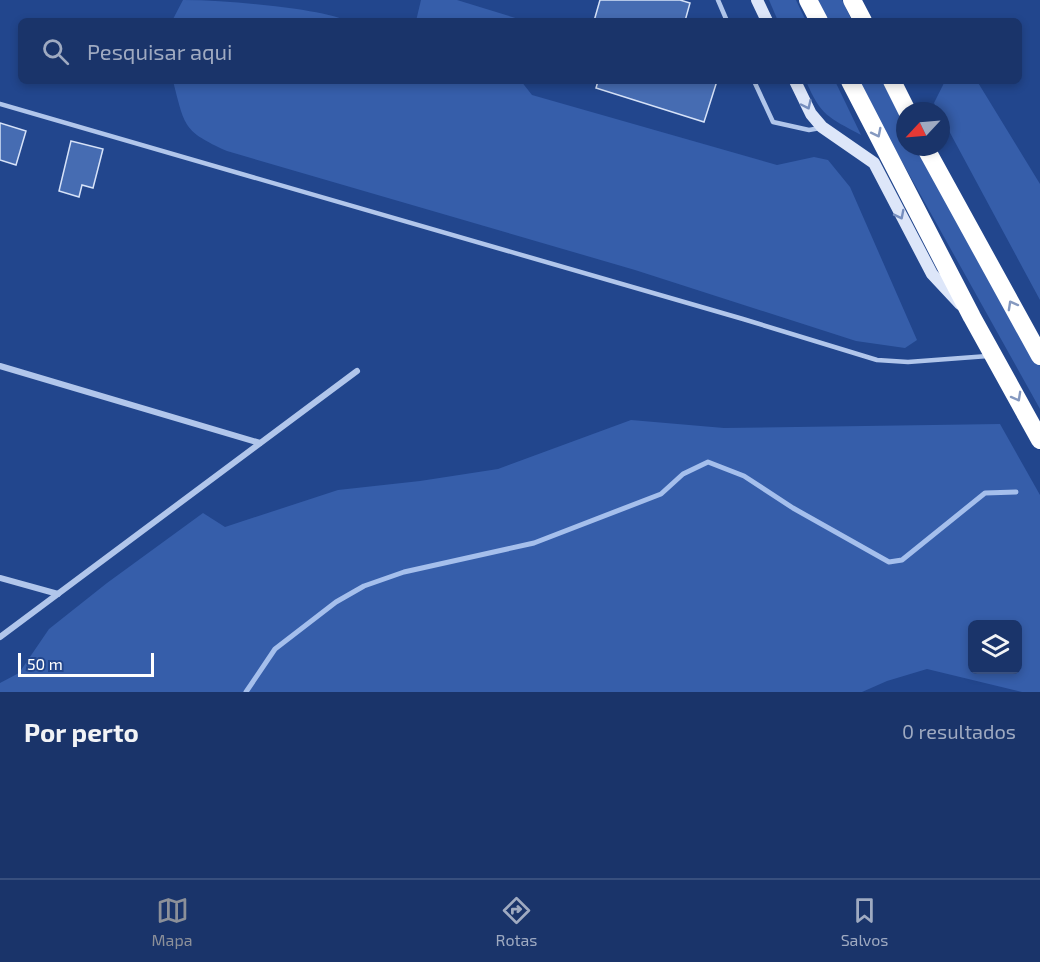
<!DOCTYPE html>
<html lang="pt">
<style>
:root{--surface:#1a346a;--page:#273f72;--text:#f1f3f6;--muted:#9faac1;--line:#384f7e;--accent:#8c9099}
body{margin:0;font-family:"Exo 2",sans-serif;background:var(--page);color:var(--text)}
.controls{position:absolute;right:18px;bottom:18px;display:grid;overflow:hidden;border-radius:9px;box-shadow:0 3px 9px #0003}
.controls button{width:54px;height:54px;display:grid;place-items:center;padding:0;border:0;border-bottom:2px solid var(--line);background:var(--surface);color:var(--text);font:30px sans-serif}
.compass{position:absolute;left:896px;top:102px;width:54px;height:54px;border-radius:50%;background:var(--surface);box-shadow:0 3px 9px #0003;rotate:244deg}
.scale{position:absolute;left:18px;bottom:15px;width:136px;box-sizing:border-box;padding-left:6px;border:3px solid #fff;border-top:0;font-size:16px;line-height:21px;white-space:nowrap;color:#fff;-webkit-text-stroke:4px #22468d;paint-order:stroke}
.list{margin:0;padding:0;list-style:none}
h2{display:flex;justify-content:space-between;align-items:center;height:78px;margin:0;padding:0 24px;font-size:26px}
h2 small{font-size:20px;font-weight:400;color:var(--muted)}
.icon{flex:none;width:33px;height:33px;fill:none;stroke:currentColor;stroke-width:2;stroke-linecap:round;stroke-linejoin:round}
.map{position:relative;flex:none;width:1040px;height:692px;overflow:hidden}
.search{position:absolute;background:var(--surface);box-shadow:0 3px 9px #0003;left:18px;right:18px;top:18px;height:66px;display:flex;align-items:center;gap:15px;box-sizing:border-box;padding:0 21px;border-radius:9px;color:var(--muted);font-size:22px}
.sheet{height:186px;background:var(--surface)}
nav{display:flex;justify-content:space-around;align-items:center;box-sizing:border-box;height:84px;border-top:2px solid var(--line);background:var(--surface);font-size:16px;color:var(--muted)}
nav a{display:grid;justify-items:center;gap:3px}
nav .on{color:var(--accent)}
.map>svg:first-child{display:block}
.green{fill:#365eaa;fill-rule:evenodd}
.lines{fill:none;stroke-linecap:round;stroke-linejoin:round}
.stream{stroke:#a5bfec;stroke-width:5}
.building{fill:#466cb2;stroke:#d6e2f8;stroke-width:1.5}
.lane{stroke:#b1c6eb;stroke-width:4.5}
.street{stroke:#b1c6eb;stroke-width:6}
.secondary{stroke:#dde6f9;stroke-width:12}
.highway{stroke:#fff;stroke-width:18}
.oneway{stroke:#768ebe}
.oneway2{stroke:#8599c0}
</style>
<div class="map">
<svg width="1040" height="692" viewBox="0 0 1040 692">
<rect width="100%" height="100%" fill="#22468d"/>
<g class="green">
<path d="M183 0C221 0 259 4 297 9 314 12 331 14 347 21H172Z"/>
<polygon points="421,0 457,0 525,21 416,21"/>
<polygon points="769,0 796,0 806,21 778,21"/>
<polygon points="818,0 842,0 852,21 828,21"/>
<path d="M173 81H521L532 95 777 165 814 157 828 160 850 187 917 340 905 348 856 341 635 270 227 151C183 131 185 127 173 81Z"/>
<path d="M806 81H835L861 135C828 117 821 116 806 81Z"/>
<polygon points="857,81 882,81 905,124 905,147 917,147 1040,364 1040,409"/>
<polygon points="945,81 977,81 1040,184 1040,300 941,116 941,111 938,111 934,103"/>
<path d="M631 420 724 428 1000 424 1040 495V692H1022L927 669 887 681 862 692H0V683L19 673 49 629 107 583 203 513 225 527 338 490 420 481 498 469ZM972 624H1018V670H972Z"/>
</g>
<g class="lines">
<polyline class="stream" points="246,692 275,649 336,602 364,586 404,572 534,543 661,494 683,474 708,462 744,476 793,508 889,562 902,560 985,493 1016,492"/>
</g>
<g class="building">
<polygon points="600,0 680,0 690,3 685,21 594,21"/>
<polygon points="598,81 717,81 704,122 596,88"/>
<polygon points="0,123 26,131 16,165 0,160"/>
<polygon points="71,141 103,149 93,188 82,185 79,197 59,191"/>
</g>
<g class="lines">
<g class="lane">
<polyline points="718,0 727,21"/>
<polyline points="754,81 773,122 809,130 820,128"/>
<polyline points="0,104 743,319 877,360 908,362 988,356"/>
</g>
<g class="street">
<polyline points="0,366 260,443"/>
<polyline points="0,578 58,594"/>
<polyline points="0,637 357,371"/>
</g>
<g class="secondary">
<polyline points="757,0 767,21"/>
<polyline points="795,81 811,114 822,127 874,163 932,274 960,304"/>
</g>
<g class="highway">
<polyline points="808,0 819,21"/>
<polyline points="852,0 863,21"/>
<polyline points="850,81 972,317 1040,440"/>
<polyline points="892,81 907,111"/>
<polyline points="925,147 1040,356"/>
</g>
</g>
<defs><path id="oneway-chevron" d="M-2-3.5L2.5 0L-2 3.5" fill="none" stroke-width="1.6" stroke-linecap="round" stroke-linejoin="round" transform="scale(1.5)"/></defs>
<g class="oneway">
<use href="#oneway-chevron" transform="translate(807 105) rotate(65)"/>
<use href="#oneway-chevron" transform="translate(900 215) rotate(63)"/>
</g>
<g class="oneway2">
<use href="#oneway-chevron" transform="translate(877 133) rotate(63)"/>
<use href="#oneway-chevron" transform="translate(1012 305) rotate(-119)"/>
<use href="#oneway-chevron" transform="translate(1017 397) rotate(61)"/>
</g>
</svg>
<div class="controls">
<button><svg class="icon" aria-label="layers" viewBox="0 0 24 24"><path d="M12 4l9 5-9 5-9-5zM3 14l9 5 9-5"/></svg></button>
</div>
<svg class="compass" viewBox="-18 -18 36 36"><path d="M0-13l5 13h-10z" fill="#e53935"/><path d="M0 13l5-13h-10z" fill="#9faac1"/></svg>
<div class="scale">50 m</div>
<div class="search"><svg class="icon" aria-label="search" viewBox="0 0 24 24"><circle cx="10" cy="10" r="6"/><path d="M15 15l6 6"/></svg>Pesquisar aqui</div>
</div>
<section class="sheet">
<h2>Por perto<small>0 resultados</small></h2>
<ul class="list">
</ul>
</section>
<nav>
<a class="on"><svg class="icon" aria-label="map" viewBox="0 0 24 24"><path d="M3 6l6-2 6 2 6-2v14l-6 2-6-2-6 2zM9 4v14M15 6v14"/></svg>Mapa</a>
<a><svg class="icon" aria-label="directions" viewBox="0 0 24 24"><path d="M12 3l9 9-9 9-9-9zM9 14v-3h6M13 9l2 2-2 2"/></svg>Rotas</a>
<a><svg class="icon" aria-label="saved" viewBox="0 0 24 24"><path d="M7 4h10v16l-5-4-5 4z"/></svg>Salvos</a>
</nav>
